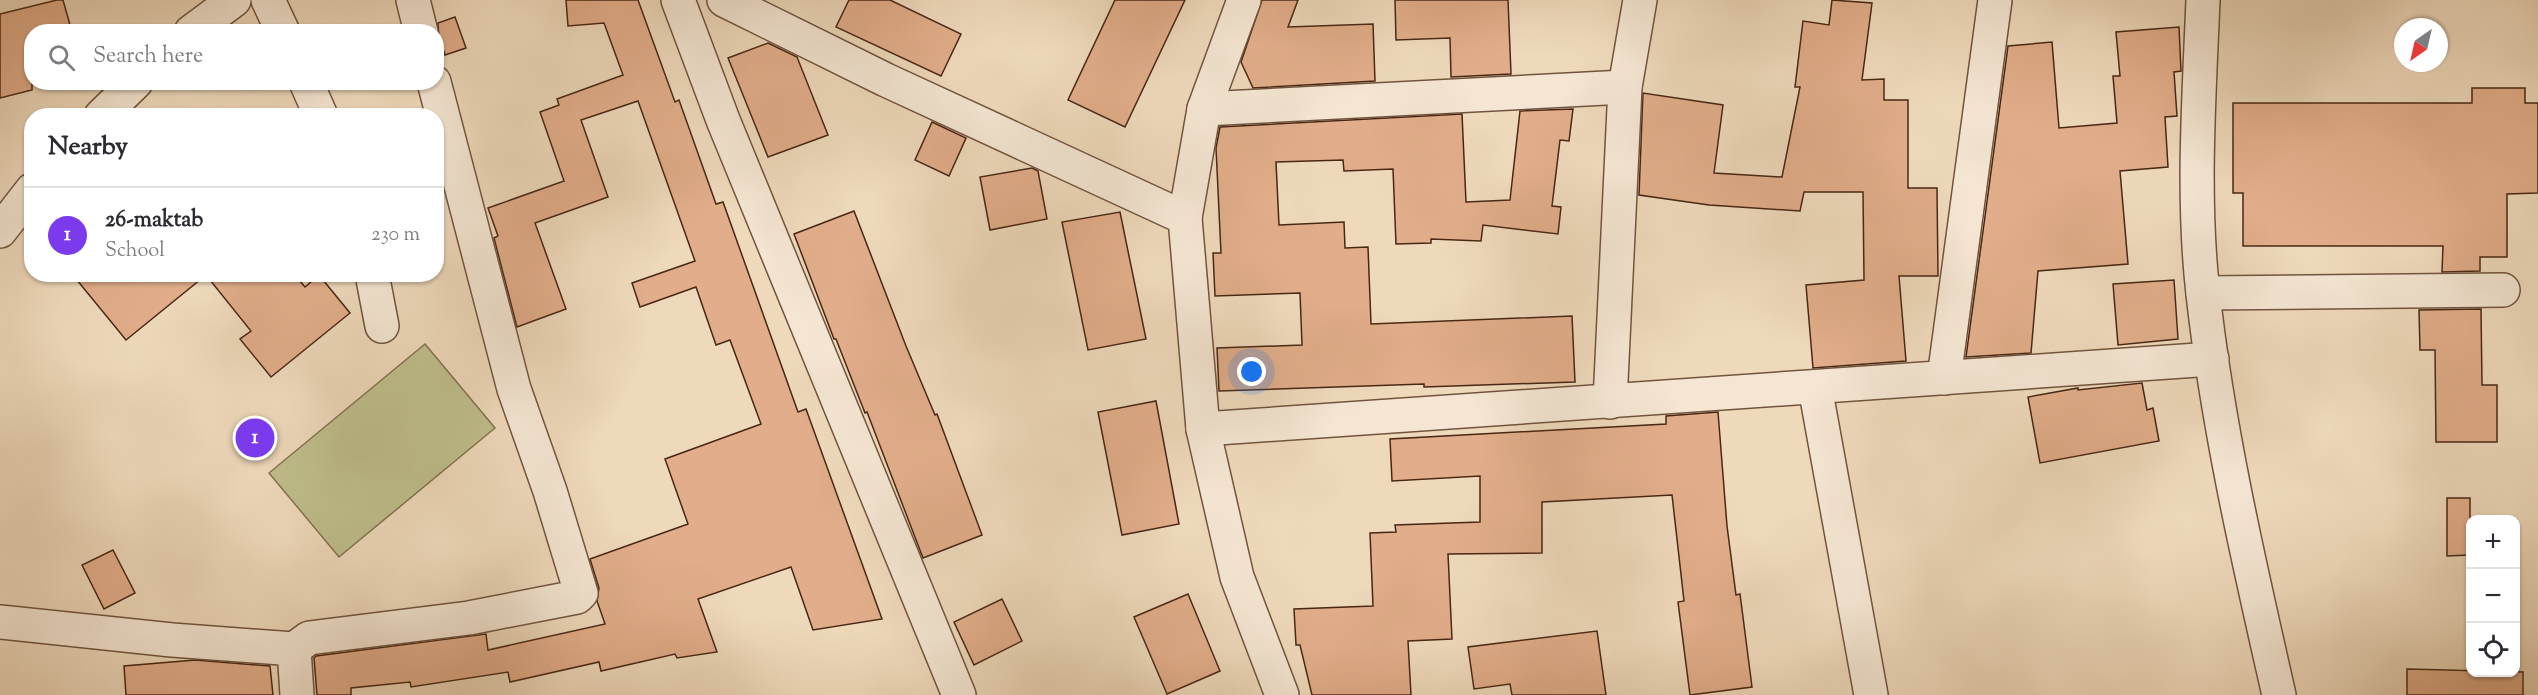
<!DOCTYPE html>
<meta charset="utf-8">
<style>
:root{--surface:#fff;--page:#f7f7f7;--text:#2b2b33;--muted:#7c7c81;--line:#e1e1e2;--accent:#7c3aed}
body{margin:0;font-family:"Sorts Mill Goudy",serif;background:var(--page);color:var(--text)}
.controls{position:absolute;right:18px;bottom:18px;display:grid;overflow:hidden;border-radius:12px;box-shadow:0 2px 4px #0004}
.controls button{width:54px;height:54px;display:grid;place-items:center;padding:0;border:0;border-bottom:2px solid var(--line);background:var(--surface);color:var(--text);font:30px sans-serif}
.compass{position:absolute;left:2394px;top:18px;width:54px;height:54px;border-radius:50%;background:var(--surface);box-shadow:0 2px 4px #0004;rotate:214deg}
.you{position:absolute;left:1252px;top:372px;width:21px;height:21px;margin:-15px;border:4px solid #fff;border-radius:50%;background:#1a73e8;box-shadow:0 0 0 9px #1a73e833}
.badge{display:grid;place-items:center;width:39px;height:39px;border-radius:50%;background:var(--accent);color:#fff;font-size:20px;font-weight:700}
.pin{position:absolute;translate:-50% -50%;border:3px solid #fff;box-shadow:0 2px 6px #0006}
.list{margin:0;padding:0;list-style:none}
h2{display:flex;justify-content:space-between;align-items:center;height:78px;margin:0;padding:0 24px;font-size:26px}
h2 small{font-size:20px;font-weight:400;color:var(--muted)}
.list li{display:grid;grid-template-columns:39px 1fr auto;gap:18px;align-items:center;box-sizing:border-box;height:96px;padding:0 24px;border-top:2px solid var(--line)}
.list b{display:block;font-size:22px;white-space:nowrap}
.list p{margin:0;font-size:20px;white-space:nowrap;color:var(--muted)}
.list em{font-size:20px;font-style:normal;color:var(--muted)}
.icon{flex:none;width:33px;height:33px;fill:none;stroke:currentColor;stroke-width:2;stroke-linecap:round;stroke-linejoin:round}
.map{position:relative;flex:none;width:2538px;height:695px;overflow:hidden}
.search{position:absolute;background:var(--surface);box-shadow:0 2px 4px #0004;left:24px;top:24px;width:420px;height:66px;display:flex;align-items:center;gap:15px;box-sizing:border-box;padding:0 21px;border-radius:24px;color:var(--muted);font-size:22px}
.panel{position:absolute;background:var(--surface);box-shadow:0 2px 4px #0004;left:24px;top:108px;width:420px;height:174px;border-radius:24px}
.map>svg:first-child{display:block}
.green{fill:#bfbe8c;stroke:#847250;stroke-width:1.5}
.building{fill:#e1ad8a;stroke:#482714;stroke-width:1.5}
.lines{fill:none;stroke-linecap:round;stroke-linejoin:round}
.minor-casing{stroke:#72543e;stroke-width:36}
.minor{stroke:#f4e6d3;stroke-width:33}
</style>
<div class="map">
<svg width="2538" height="695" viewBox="0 0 2538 695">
<rect width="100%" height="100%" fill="#eed9bb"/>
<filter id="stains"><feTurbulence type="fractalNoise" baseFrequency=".00333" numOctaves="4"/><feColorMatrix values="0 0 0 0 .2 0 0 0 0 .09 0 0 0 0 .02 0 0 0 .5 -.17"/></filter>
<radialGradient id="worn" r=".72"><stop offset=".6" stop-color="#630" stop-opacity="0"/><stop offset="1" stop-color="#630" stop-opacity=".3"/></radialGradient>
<polygon class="green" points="425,344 495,428 339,557 269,473"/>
<g class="building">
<polygon points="57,0 63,0 72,32 32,32 32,90 0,98 0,14"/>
<polygon points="566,0 638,0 675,102 679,100 716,204 723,202 798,412 806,409 882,619 813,630 791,567 698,599 717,652 677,658 675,654 601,671 599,662 510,682 508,672 411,687 410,682 351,688 351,695 317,695 314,658 316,656 486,634 488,650 605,624 597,601 599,588 590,559 688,524 665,459 761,424 730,340 716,345 696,287 640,307 632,283 695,261 638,101 581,120 608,197 535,223 566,309 517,327 494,238 498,236 488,208 564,181 540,112 559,105 557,99 623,75 604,23 568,26"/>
<polygon points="849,0 890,0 961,34 941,76 836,27"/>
<polygon points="1115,0 1185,0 1125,127 1068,100"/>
<polygon points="1262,0 1298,0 1288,27 1373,24 1375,81 1253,88 1241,62"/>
<polygon points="1395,0 1508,0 1511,74 1451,77 1450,38 1396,40"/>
<polygon points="1832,0 1872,3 1862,80 1884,79 1884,100 1908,100 1908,188 1937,188 1938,276 1899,276 1906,361 1813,368 1806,285 1864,280 1863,192 1804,192 1800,211 1709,205 1639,195 1643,93 1723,105 1714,173 1782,177 1800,87 1795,87 1803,21 1829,25"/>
<polygon points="455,17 466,48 445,55 439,37 438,23"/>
<polygon points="2179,27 2181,71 2174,72 2177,116 2165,117 2168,167 2120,171 2128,264 2038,271 2031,353 1966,357 2008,46 2052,42 2059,128 2117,123 2113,76 2120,76 2116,32"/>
<polygon points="768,43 797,57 828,135 768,157 728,58"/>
<polygon points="2472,88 2525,88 2525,103 2538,103 2538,193 2507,194 2507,257 2480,257 2480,271 2442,272 2443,246 2243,246 2243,193 2233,193 2233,103 2472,103"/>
<polygon points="1573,109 1569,141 1560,140 1552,206 1561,207 1558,234 1483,225 1481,241 1431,239 1431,243 1396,244 1393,169 1344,171 1343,160 1276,162 1279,225 1344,222 1345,248 1368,247 1371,324 1572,316 1575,382 1424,387 1424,384 1219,391 1217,348 1302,345 1300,293 1215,296 1213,253 1221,253 1216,148 1220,127 1462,114 1466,202 1510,200 1520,111"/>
<polygon points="932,122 966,138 949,176 915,160"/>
<polygon points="1032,168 1038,171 1047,219 990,230 980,177"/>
<polygon points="854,211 906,346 935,415 937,414 982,535 923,558 867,412 865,413 836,339 834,339 794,234"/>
<polygon points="1120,212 1146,339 1088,350 1062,222"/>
<polygon points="72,274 294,274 305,287 319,275 350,313 271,377 240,339 251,331 206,275 126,340"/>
<polygon points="2174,280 2178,339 2118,345 2113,284"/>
<polygon points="2481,309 2482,385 2497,385 2497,442 2436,442 2435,350 2420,350 2419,310"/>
<polygon points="2142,383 2147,410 2153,408 2159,441 2040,463 2028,397 2078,388 2078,390"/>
<polygon points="1156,401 1179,524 1122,535 1098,412"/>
<polygon points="1718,412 1727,526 1736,595 1740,594 1752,687 1690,695 1678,602 1684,601 1672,495 1542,502 1542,553 1448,554 1452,639 1408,641 1411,695 1312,695 1300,645 1296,645 1294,609 1373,606 1370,533 1396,532 1395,525 1480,522 1480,476 1392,481 1390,439 1666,424 1666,416"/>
<polygon points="2447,498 2470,498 2470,555 2447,556"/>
<polygon points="113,550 135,593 104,609 82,565"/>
<polygon points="1188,594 1220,671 1167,694 1134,617"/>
<polygon points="1002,599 1022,641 974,665 954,622"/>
<polygon points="1597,631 1606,695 1512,695 1510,684 1474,689 1468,647"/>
<polygon points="195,660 270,666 273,695 126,695 124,666"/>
<polygon points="2407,669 2523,672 2523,695 2407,695"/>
</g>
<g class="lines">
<defs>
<g id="minor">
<polyline points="268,0 283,32"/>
<polyline points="413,0 421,32"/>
<polyline points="678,0 723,120 959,695"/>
<polyline points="724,0 886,80 1185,218 1203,429 1237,577 1282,695"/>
<path d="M2203 0C2199 98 2192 197 2203 294 2218 429 2249 563 2279 695"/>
<polyline points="191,32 234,0"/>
<polyline points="306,82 321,116"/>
<polyline points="1204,109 1625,87"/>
<polyline points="101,116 136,82"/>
<polyline points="1185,218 1204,109 1244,0"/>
<polyline points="0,231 32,190"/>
<polyline points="372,274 382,326"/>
<polyline points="2203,293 2503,290"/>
<polyline points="1944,378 1995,0"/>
<polyline points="1815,387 1871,695"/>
<polyline points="1610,402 1625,87 1640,0"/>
<polyline points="1203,429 2212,359"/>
<polyline points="0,622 172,640 294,649 297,695"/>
<polyline points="294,649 309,638 469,618 577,597 581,593 550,491 514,389 434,82"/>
</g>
</defs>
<use href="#minor" class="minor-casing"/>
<use href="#minor" class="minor"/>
</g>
<rect width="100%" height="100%" filter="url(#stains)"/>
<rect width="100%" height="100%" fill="url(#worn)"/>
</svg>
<div class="controls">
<button>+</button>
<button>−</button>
<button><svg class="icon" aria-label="locate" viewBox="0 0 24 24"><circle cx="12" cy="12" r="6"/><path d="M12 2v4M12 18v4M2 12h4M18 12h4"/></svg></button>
</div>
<svg class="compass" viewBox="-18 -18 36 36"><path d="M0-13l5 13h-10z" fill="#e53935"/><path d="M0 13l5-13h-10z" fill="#7c7c81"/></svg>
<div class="you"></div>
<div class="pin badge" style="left:255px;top:438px">1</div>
<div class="search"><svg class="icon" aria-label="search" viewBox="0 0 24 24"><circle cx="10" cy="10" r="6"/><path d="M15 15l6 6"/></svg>Search here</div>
<section class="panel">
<h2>Nearby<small></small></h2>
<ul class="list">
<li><span class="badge">1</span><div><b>26-maktab</b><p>School</p></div><em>230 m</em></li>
</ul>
</section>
</div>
